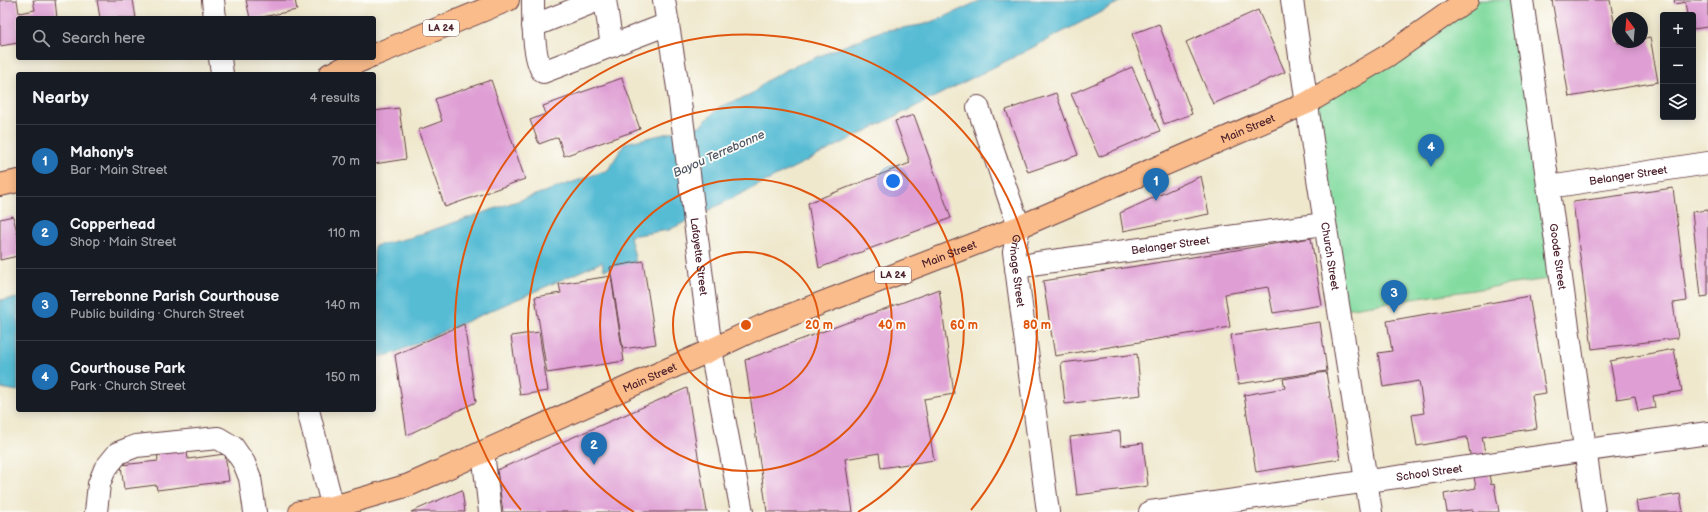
<!DOCTYPE html>
<meta charset="utf-8">
<style>
:root{--surface:#171b24;--page:#20242c;--text:#f1f3f6;--muted:#9ea1a6;--line:#363941;--accent:#1f6fb2}
body{margin:0;font-family:"Balsamiq Sans",sans-serif;background:var(--page);color:var(--text)}
.controls{position:absolute;right:12px;top:12px;display:grid;overflow:hidden;border-radius:4px;box-shadow:0 2px 10px #0003}
.controls button{width:36px;height:36px;display:grid;place-items:center;padding:0;border:0;border-bottom:1px solid var(--line);background:var(--surface);color:var(--text);font:20px sans-serif}
.compass{position:absolute;left:1612px;top:12px;width:36px;height:36px;border-radius:50%;background:var(--surface);box-shadow:0 2px 10px #0003;rotate:344deg}
.you{position:absolute;left:893px;top:181px;width:14px;height:14px;margin:-10px;border:3px solid #fff;border-radius:50%;background:#1a73e8;box-shadow:0 0 0 6px #1a73e833}
.badge{display:grid;place-items:center;width:26px;height:26px;border-radius:50%;background:var(--accent);color:#fff;font-size:13px;font-weight:700}
.pin{position:absolute;translate:-50% -33px;filter:drop-shadow(0 1px 2px #0008)}
.pin::after{content:'';position:absolute;top:21px;width:14px;height:12px;background:inherit;clip-path:polygon(0 0,100% 0,50% 100%)}
.list{margin:0;padding:0;list-style:none}
h2{display:flex;justify-content:space-between;align-items:center;height:52px;margin:0;padding:0 16px;font-size:17px}
h2 small{font-size:13px;font-weight:400;color:var(--muted)}
.list li{display:grid;grid-template-columns:26px 1fr auto;gap:12px;align-items:center;box-sizing:border-box;height:72px;padding:0 16px;border-top:1px solid var(--line)}
.list b{display:block;font-size:15px;white-space:nowrap}
.list p{margin:0;font-size:13px;white-space:nowrap;color:var(--muted)}
.list em{font-size:13px;font-style:normal;color:var(--muted)}
.icon{flex:none;width:22px;height:22px;fill:none;stroke:currentColor;stroke-width:2;stroke-linecap:round;stroke-linejoin:round}
.map{position:relative;flex:none;width:1708px;height:512px;overflow:hidden}
.search{position:absolute;background:var(--surface);box-shadow:0 2px 10px #0003;left:16px;top:16px;width:360px;height:44px;display:flex;align-items:center;gap:10px;box-sizing:border-box;padding:0 14px;border-radius:4px;color:var(--muted);font-size:15px}
.panel{position:absolute;background:var(--surface);box-shadow:0 2px 10px #0003;left:16px;top:72px;width:360px;height:340px;border-radius:4px}
.map>svg:first-child{display:block}
.green{fill:#83dba0;stroke:#667d66}
.water{fill:#56bcd4;stroke:#506e80}
.building{fill:#df9ed4}
.lines{fill:none;stroke-linecap:round;stroke-linejoin:round}
.minor-casing{stroke:#633d43;stroke-width:24}
.major-casing{stroke:#633d43;stroke-width:24}
.minor{stroke:#fff;stroke-width:22}
.major{stroke:#fabc8b;stroke-width:22}
.ring{fill:none;stroke:#e0560e;stroke-width:2}
.labels{text-anchor:middle;dominant-baseline:central;stroke-width:3.5;stroke-linejoin:round;paint-order:stroke}
.shield{fill:#fdfcf7;stroke:#806168;stroke-width:1}
.shield-label{font-size:10px;font-weight:bold;fill:#4a1f2b}
.street-label{font-size:11px;fill:#4a1f2b;stroke:#fdfcf7}
.water-label{font-size:12px;font-style:italic;fill:#4e5666;stroke:#fdfcf7}
.centre{fill:#e0560e;stroke:#fdfcf7;stroke-width:2}
.ring-label{font-size:12px;text-anchor:middle;font-weight:bold;fill:#e0560e;stroke:#fdfcf7;stroke-width:3.5;stroke-linejoin:round;paint-order:stroke}
</style>
<div class="map">
<svg width="1708" height="512" viewBox="0 0 1708 512">
<rect width="100%" height="100%" fill="#fdfcf7"/>
<filter id="ink" filterUnits="userSpaceOnUse"><feTurbulence type="fractalNoise" baseFrequency=".025" numOctaves="2"/><feDisplacementMap in="SourceGraphic" scale="8" xChannelSelector="R" yChannelSelector="G"/><feConvolveMatrix kernelMatrix="1 2 1 2 8 2 1 2 1" color-interpolation-filters="sRGB"/></filter>
<filter id="wash" filterUnits="userSpaceOnUse"><feTurbulence type="fractalNoise" baseFrequency=".012" numOctaves="4" result="noise"/><feDisplacementMap in="SourceGraphic" scale="16" xChannelSelector="R" yChannelSelector="G"/><feGaussianBlur stdDeviation="0.9" result="paint"/><feColorMatrix in="noise" values="0 0 0 0 0 0 0 0 0 0 0 0 0 0 0 0 0 1.4 0 .05"/><feComposite in="paint" operator="in"/></filter>
<g filter="url(#wash)">
<rect width="100%" height="100%" fill="#efe8cd"/>
<polygon class="green" points="1467,0 1522,0 1561,277 1338,310 1307,103"/>
<g class="water">
<polygon points="981,0 1124,0 1022,53 669,230 630,236 636,263 604,270 602,262 392,354 374,358 374,246 409,238 608,170 625,143 700,126 719,107 751,95 766,81 790,68 881,31 921,25 940,19"/>
<polygon points="18,298 18,391 0,388 0,300"/>
</g>
<g id="blocks">
<g class="building">
<polygon points="0,0 17,0 19,13 35,10 33,0 55,0 57,18 18,18 18,43 0,46"/>
<polygon points="97,0 133,0 136,18 100,18"/>
<polygon points="246,0 295,0 297,10 257,18 250,18"/>
<polygon points="1552,0 1610,0 1618,43 1642,42 1642,39 1650,37 1658,82 1569,97"/>
<polygon points="1674,0 1708,0 1708,27 1693,29 1693,15 1687,15 1685,2 1675,4"/>
<polygon points="1258,10 1285,72 1213,104 1186,42"/>
<polygon points="1159,24 1192,114 1164,124 1132,34"/>
<polygon points="1132,67 1160,131 1099,157 1071,94"/>
<polygon points="622,78 640,129 564,156 558,137 539,144 530,120 546,114 543,106"/>
<polygon points="491,80 525,179 445,207 418,130 442,121 435,99"/>
<polygon points="1056,93 1078,155 1028,172 1006,110"/>
<polygon points="399,108 406,159 374,164 374,111"/>
<polygon points="914,115 951,218 819,268 808,203 910,163 895,121"/>
<polygon points="1201,176 1209,214 1123,231 1120,213"/>
<polygon points="1673,188 1687,301 1673,303 1678,338 1592,349 1573,202"/>
<polygon points="1708,210 1708,296 1701,297 1692,212"/>
<polygon points="13,216 18,236 18,256 0,260 0,219"/>
<polygon points="1311,238 1322,305 1273,313 1268,287 1225,294 1230,327 1055,356 1043,281"/>
<polygon points="643,261 656,344 623,349 610,267"/>
<polygon points="611,276 624,361 547,373 535,297 561,293 559,284"/>
<polygon points="939,289 954,394 924,399 934,460 881,468 879,453 845,459 853,512 767,512 745,360"/>
<polygon points="1529,296 1546,393 1532,395 1537,428 1482,437 1491,485 1494,484 1499,512 1473,512 1473,510 1447,512 1444,494 1476,488 1467,437 1417,446 1412,415 1424,413 1419,381 1383,387 1378,353 1392,351 1387,321"/>
<polygon points="1320,322 1327,371 1238,384 1231,335"/>
<polygon points="464,324 476,402 407,435 395,355"/>
<polygon points="539,332 548,391 520,395 511,336"/>
<polygon points="1674,349 1682,391 1653,396 1655,408 1638,411 1635,396 1617,399 1610,361"/>
<polygon points="1137,354 1141,395 1065,404 1061,363"/>
<polygon points="1326,372 1340,459 1256,472 1244,395 1285,388 1283,379"/>
<polygon points="687,388 707,512 503,512 497,470"/>
<polygon points="1120,431 1121,446 1143,443 1148,486 1077,495 1070,437"/>
<polygon points="186,445 188,459 225,454 229,481 157,490 156,485 124,489 121,465 158,461 157,449"/>
<polygon points="462,490 465,512 411,512"/>
<polygon points="1680,494 1683,512 1638,512 1636,501"/>
</g>
</g>
</g>
<g filter="url(#ink)">
<use href="#blocks" fill-opacity="0" stroke="#633d43" stroke-width="1"/>
<g class="lines">
<defs>
<g id="minor">
<polyline points="213,0 215,18"/>
<path d="M533 0C533 17 533 59 543 72L668 24"/>
<polyline points="605,0 612,46"/>
<path id="s1" d="M664 0 679 94 711 350 742 512"/>
<path id="s2" d="M1292 0 1313 147 1371 512"/>
<path id="s3" d="M1522 0 1594 512"/>
<polyline points="533,26 598,0"/>
<polyline points="220,58 222,74"/>
<path id="s4" d="M978 107 1019 227 1014 252 1048 512"/>
<path id="s5" d="M1549 187 1708 163"/>
<path id="s6" d="M1016 268 1038 263 1324 224"/>
<polyline points="308,410 334,512"/>
<polyline points="483,452 490,512"/>
<polyline points="96,512 99,484 105,469 118,453 136,446 218,438 233,447 244,463 250,478 255,512"/>
<path id="s7" d="M1150 512 1708 433"/>
</g>
<g id="major">
<polyline points="374,55 508,0"/>
<polyline points="330,74 367,58"/>
<polyline points="0,185 18,181"/>
<path id="s8" d="M300 512 333 507 409 485 711 350 762 326 1019 227 1307 103 1387 56 1467 0"/>
</g>
</defs>
<use href="#minor" class="minor-casing"/>
<use href="#major" class="major-casing"/>
<use href="#minor" class="minor"/>
<use href="#major" class="major"/>
</g>
</g>
<g class="ring">
<circle cx="746" cy="325" r="73"/>
<circle cx="746" cy="325" r="146"/>
<path d="M634 512A218 218 0 1 1 858 512"/>
<path d="M521 510A291 291 0 1 1 971 510"/>
</g>
<g class="labels">
<g class="shield">
<rect x="423" y="20" width="36" height="16" rx="3"/>
<rect x="875" y="267" width="36" height="16" rx="3"/>
</g>
<g class="shield-label">
<text x="441" y="28">LA 24</text>
<text x="893" y="275">LA 24</text>
</g>
<g class="street-label">
<text stroke="none"><textPath href="#s8" startOffset="1024">Main Street</textPath></text>
<text stroke="none"><textPath href="#s5" startOffset="80">Belanger Street</textPath></text>
<text stroke="none"><textPath href="#s6" startOffset="156">Belanger Street</textPath></text>
<text stroke="none"><textPath href="#s8" startOffset="700">Main Street</textPath></text>
<text stroke="none"><textPath href="#s2" startOffset="259">Church Street</textPath></text>
<text stroke="none"><textPath href="#s3" startOffset="259">Goode Street</textPath></text>
<text stroke="none"><textPath href="#s1" startOffset="259">Lafayette Street</textPath></text>
<text stroke="none"><textPath href="#s4" startOffset="171">Grinage Street</textPath></text>
<text stroke="none"><textPath href="#s8" startOffset="376">Main Street</textPath></text>
<text stroke="none"><textPath href="#s7" startOffset="282">School Street</textPath></text>
</g>
<g class="water-label">
<text transform="translate(719 154) rotate(-24)">Bayou Terrebonne</text>
</g>
</g>
<circle cx="746" cy="325" r="6" class="centre"/>
<g class="ring-label">
<text x="819" y="329">20 m</text>
<text x="892" y="329">40 m</text>
<text x="964" y="329">60 m</text>
<text x="1037" y="329">80 m</text>
</g>
</svg>
<div class="controls">
<button>+</button>
<button>−</button>
<button><svg class="icon" aria-label="layers" viewBox="0 0 24 24"><path d="M12 4l9 5-9 5-9-5zM3 14l9 5 9-5"/></svg></button>
</div>
<svg class="compass" viewBox="-18 -18 36 36"><path d="M0-13l5 13h-10z" fill="#e53935"/><path d="M0 13l5-13h-10z" fill="#9ea1a6"/></svg>
<div class="you"></div>
<div class="pin badge" style="left:1156px;top:201px">1</div>
<div class="pin badge" style="left:594px;top:465px">2</div>
<div class="pin badge" style="left:1394px;top:313px">3</div>
<div class="pin badge" style="left:1431px;top:167px">4</div>
<div class="search"><svg class="icon" aria-label="search" viewBox="0 0 24 24"><circle cx="10" cy="10" r="6"/><path d="M15 15l6 6"/></svg>Search here</div>
<section class="panel">
<h2>Nearby<small>4 results</small></h2>
<ul class="list">
<li><span class="badge">1</span><div><b>Mahony's</b><p>Bar · Main Street</p></div><em>70 m</em></li>
<li><span class="badge">2</span><div><b>Copperhead</b><p>Shop · Main Street</p></div><em>110 m</em></li>
<li><span class="badge">3</span><div><b>Terrebonne Parish Courthouse</b><p>Public building · Church Street</p></div><em>140 m</em></li>
<li><span class="badge">4</span><div><b>Courthouse Park</b><p>Park · Church Street</p></div><em>150 m</em></li>
</ul>
</section>
</div>
